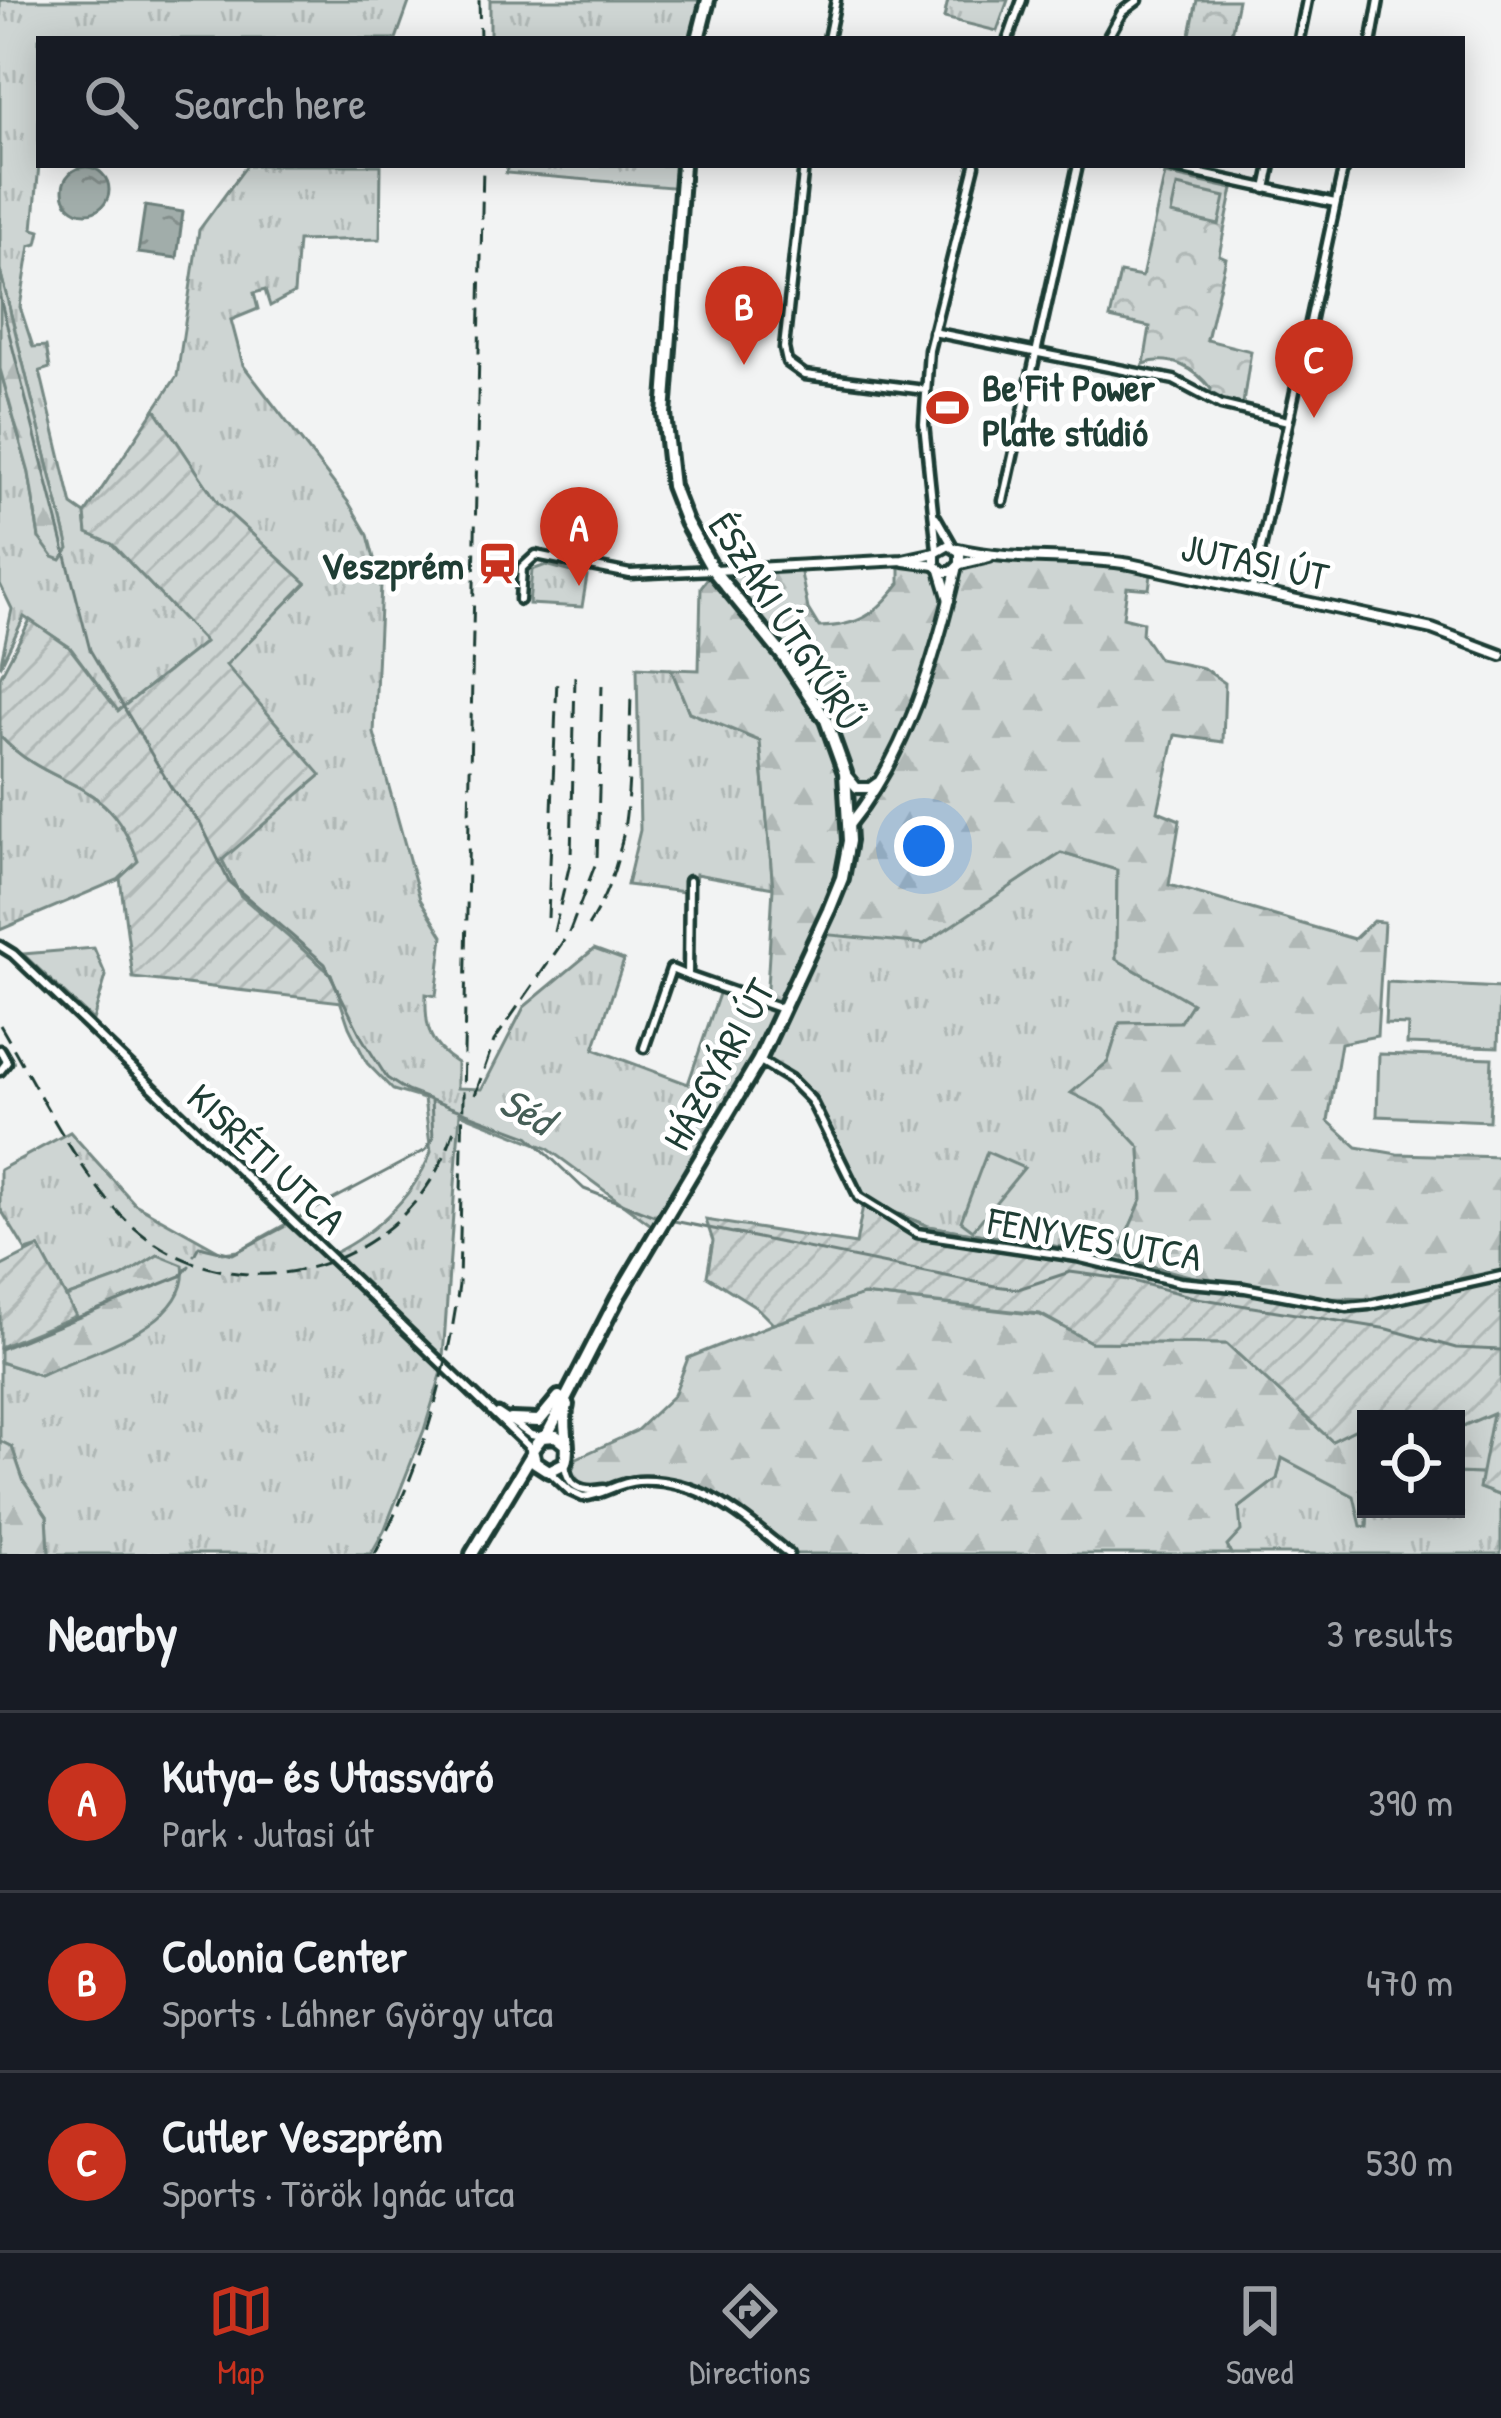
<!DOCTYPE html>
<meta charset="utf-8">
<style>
:root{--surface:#171b24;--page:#242831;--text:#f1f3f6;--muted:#9ea1a6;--line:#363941;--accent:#c8321e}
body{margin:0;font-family:"Patrick Hand",sans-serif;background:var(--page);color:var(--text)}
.controls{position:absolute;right:36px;bottom:36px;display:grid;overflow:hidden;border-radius:0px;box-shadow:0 6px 30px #0003}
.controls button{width:108px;height:108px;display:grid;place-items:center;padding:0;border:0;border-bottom:3px solid var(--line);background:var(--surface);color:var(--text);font:60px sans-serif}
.you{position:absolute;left:924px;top:846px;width:42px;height:42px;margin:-30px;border:9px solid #fff;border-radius:50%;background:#1a73e8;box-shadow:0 0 0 18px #1a73e833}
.badge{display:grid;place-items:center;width:78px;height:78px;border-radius:50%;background:var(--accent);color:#fff;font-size:39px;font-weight:700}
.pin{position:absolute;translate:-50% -99px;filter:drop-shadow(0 3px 6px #0008)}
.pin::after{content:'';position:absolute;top:63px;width:42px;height:36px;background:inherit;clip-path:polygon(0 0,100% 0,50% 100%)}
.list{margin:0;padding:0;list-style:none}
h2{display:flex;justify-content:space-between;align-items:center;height:156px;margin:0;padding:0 48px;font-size:51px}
h2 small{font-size:39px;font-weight:400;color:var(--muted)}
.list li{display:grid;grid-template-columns:78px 1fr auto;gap:36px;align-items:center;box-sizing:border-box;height:180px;padding:0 48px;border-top:3px solid var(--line)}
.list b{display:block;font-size:45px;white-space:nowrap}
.list p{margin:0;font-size:39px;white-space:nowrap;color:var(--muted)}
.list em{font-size:39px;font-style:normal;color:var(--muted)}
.icon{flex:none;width:66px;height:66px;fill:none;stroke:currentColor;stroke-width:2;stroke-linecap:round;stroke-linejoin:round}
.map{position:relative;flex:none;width:1501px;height:1554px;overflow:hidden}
.search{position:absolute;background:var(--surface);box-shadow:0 6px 30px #0003;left:36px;right:36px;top:36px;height:132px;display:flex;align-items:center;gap:30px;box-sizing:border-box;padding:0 42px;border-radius:0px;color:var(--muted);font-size:45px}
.sheet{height:696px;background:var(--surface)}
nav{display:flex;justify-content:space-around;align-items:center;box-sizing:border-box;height:168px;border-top:3px solid var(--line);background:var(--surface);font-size:33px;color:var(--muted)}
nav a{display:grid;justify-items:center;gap:6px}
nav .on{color:var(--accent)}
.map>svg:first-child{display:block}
.grass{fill:url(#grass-tufts);stroke:#768984;stroke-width:3}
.forest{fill:url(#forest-firs);stroke:#768984;stroke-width:3}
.park{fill:url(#park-crowns);stroke:#768984;stroke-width:3}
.garden{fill:url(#garden-furrows);stroke:#768984;stroke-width:3}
.pitch{fill:#ced5d3;stroke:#768984;stroke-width:3}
.water{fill:url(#water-ripples);stroke:#6d807b;stroke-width:3}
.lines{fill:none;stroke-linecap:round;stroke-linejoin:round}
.stream{stroke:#6d807b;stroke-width:3}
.minor-casing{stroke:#1f3d34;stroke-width:15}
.tertiary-casing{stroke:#1f3d34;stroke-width:16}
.primary-casing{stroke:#1f3d34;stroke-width:20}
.minor{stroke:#fff;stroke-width:6}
.tertiary{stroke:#fff;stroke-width:8}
.primary{stroke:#fff;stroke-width:10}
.rail{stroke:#1f3d34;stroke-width:3;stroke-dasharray:18 9;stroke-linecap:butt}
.labels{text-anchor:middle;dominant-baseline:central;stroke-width:10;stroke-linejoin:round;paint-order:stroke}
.poi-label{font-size:39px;font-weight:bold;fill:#1f3d34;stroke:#fff;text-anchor:start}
.street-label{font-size:39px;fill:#1f3d34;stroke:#fff}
.water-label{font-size:42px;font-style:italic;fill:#465f57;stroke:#fff}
</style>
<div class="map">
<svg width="1501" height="1554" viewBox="0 0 1501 1554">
<defs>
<pattern id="grass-tufts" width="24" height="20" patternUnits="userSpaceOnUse" patternTransform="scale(3)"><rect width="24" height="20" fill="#ced5d3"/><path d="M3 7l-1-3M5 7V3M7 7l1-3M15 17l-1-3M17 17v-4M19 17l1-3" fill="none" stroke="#b0b8b6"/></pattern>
<pattern id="forest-firs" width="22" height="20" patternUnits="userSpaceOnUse" patternTransform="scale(3)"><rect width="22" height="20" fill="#ced5d3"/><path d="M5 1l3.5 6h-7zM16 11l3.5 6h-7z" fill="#b0b8b6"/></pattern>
<pattern id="park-crowns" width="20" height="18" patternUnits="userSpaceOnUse" patternTransform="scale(3)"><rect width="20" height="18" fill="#ced5d3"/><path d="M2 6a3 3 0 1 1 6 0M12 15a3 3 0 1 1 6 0" fill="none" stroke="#b0b8b6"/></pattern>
<pattern id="garden-furrows" width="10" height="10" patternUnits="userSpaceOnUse" patternTransform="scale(3)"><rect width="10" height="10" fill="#ced5d3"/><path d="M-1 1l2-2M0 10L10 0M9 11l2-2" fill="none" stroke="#b0b8b6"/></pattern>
<pattern id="water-ripples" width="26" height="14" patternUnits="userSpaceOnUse" patternTransform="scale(3)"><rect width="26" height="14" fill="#a1adaa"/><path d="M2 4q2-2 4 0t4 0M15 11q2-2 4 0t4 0" fill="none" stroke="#838e8b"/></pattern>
</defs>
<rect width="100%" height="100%" fill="#f2f3f3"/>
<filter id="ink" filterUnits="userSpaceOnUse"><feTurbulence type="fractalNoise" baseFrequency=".00833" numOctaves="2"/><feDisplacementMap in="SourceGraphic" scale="24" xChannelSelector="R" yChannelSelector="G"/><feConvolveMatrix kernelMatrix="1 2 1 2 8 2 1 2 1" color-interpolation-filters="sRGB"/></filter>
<g filter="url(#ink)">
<g class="grass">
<polygon points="0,0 410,0 396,39 39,39 39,165 33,229 40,231 37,244 30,246 20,307 33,347 46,346 50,368 40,371 72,505 85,514 87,533 112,544 205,642 118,712 70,647 24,617 0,667 12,609 0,584 0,369 29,473 39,538 66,537 0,270"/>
<polygon points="490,0 709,0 699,39 490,39"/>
<polygon points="948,0 1008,0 997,31 944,18"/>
<path d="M247 165H381L380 239 298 241 294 293 270 306 265 290 254 293 258 309 231 320 243 365 349 503 368 535 381 585 374 733 420 899 443 936 436 996 426 994C425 1026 428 1045 457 1063V1088L482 1089 524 1007 594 949 624 960 594 1049 688 1084 721 988 783 1010 820 934 1009 887 1062 853 1117 870 1116 959 1192 1003 1180 1022 1120 1023 1108 1062 1072 1093 1104 1109 1140 1147 1142 1199 1117 1256 928 1226 864 1200 822 1117 797 1083 759 1059 658 1230 547 1148 460 1113 442 1372 424 1430 384 1531 371 1554H49L47 1516 24 1482 12 1447 0 1441V1362L40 1375 61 1365 158 1255 122 1277 66 1297 39 1247 26 1251 0 1208V1170L70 1132 135 1204 223 1253 238 1251 286 1224 323 1258C369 1239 413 1199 431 1152L424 1099 393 1090 367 1063 349 1027 331 974 240 895 222 860 226 664 306 583 218 503 155 409 177 376 199 230Z"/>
<polygon points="508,165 685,165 682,188 506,173"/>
<polygon points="546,565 587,576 582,607 529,604 532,570"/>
<polygon points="637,667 671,669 689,712 760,741 773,888 696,874 693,893 627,885 640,830"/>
<path d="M0 736C54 794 107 771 138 862L120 879 0 930Z"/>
<polygon points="94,948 106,976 93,1020 23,954"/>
<polygon points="1282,1458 1354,1496 1367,1526 1368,1509 1456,1509 1456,1473 1483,1474 1480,1488 1501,1496 1501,1554 1231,1554 1227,1546 1240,1531 1239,1508 1277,1479"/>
</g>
<g class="forest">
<polygon points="0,270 69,549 61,560 53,557 39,538 29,473 0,369"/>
<path d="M998 556 1152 568 1149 589 1127 587 1123 617 1143 622 1142 634 1159 659 1203 668 1225 683 1223 742 1175 735 1158 811 1180 820 1169 885 1354 939 1373 921 1384 922 1377 1036 1341 1043 1328 1121 1357 1147 1397 1154 1501 1157V1272C1463 1281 1422 1296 1383 1299 1297 1305 1198 1280 1117 1256L1142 1199 1140 1147 1104 1109 1071 1093 1108 1062 1120 1023 1180 1022 1192 1003 1116 959 1117 870 1061 853 924 944 821 934 783 1010 766 1004 773 888 760 741 689 712 671 669 699 670 701 587 715 568 799 563 808 609 819 627C860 626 875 615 900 583V560L935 566 947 598 961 565Z"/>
<path d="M158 1255 183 1265C192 1327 84 1353 40 1375L0 1362V1347L75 1316 66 1297 122 1277Z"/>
<polygon points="863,1295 1040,1315 1091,1342 1227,1344 1332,1441 1366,1424 1367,1527 1361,1526 1354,1496 1282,1458 1277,1479 1239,1508 1241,1531 1227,1546 1231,1554 788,1554 726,1504 687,1488 634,1484 583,1501 564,1490 577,1458 636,1431 674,1395 688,1358 773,1324"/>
<polygon points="1494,1412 1483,1474 1456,1473 1456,1429"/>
<polygon points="0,1441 12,1447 24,1482 47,1516 49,1554 0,1554"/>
</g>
<g class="park">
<polygon points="1197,0 1238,0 1230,39 1189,39"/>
<path d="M1165 174 1233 189 1219 255 1226 258 1207 340 1251 351 1242 410 1210 398 1211 389C1196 369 1170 354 1144 364L1150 327 1110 318 1120 273 1142 277Z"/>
</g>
<g class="garden">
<path d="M155 409 218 503 306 583 226 665 321 775 222 860 240 895 331 974 342 1002 133 978 120 878 138 861C107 771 54 794 0 736V677L30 620 69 647 118 711 205 642 112 544 87 533 85 514Z"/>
<polygon points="864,1200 928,1226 1117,1256 1193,1279 1329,1298 1386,1299 1501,1272 1501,1496 1479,1488 1493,1413 1456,1429 1456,1419 1366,1419 1366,1424 1332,1441 1227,1344 1091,1342 1040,1314 863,1295 773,1324 755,1306 707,1276 713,1241 706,1220 856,1244"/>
<polygon points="39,1247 76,1316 0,1347 0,1267"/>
</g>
<g class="pitch">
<polygon points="1177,186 1225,197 1219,225 1171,214"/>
<polygon points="1387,982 1500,988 1498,1047 1407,1044 1408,1025 1385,1024"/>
<polygon points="1379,1054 1492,1058 1489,1121 1377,1116"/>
<polygon points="987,1152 1024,1168 973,1230 961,1221"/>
</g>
<g class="water">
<circle cx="86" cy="190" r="23"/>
<polygon points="145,206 183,212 177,258 138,253"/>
</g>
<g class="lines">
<g class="stream">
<polyline points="0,298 90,650 172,789 201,824 229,882 325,964 362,1038 387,1078 407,1091 528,1136 584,1189 660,1218"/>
<polyline points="300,1217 426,1150 433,1138 431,1100"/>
<polyline points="669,1220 995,1286 1018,1289 1070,1272 1129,1280 1197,1298 1388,1329 1456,1348 1501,1350"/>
<polyline points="194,1255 199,1246 233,1254 284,1227"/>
<polyline points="0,1349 181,1276 189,1266"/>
</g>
<defs>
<g id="minor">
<polyline points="828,39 836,0"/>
<polyline points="1008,39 1022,0"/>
<polyline points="1107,39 1122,12 1138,0"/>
<polyline points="1299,39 1307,0"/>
<polyline points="1372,39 1379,0"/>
<polyline points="804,165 784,348 787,362 805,375 925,390"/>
<polyline points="1160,165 1335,203"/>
<polyline points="1266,189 1271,165"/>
<polyline points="933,332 1174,380 1221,405 1288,421"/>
<polyline points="1003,501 1078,165"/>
<polyline points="936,517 952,545"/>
<polyline points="937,550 924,424 929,350 975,165"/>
<polyline points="1252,590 1344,165"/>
<polyline points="520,600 522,568 536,555 630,574 712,570"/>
<polyline points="689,881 688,976 782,1009"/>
<polyline points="0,946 13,954 532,1450"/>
<polyline points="644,1048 671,969 688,976"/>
<polyline points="0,1050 7,1062 0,1071"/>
<polyline points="760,1061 790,1079 811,1100 859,1197 917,1233 1077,1257 1180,1282 1245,1288 1347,1307 1369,1305 1501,1276"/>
<polyline points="498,1413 531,1435 542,1437"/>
<path d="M565 1463C567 1487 581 1493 604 1489"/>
<path d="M549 1471 570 1491 583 1497C603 1495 618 1482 638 1481 702 1478 743 1517 789 1554"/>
</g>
<g id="tertiary">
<path d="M958 549C1014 562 1073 555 1130 564L1432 629 1501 655"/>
<polyline points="904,561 935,565"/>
<polyline points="960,564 989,557"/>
<polyline points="715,570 903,560 935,553 949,545 960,552 960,564 952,572 943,572 935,565 935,553"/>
<polyline points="940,570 949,600"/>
<polyline points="847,776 857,788 870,788 877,783"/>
<path d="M850 824C907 754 936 657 956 570"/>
</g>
<g id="primary">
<polyline points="698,39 708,0"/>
<polyline points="511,1420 539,1421 559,1397"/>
<polyline points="547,1435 617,1299 759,1060 829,910 842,878 849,841 845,773 826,720 784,657 713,570 686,522 672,486 664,414 683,165"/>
<path d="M566 1444 556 1436 542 1437 532 1450 535 1462 549 1471 565 1463C571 1445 561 1425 567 1405"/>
<polyline points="472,1554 532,1454"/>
</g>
</defs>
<use href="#minor" class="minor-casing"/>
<use href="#tertiary" class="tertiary-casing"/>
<use href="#primary" class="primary-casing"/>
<use href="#minor" class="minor"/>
<use href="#tertiary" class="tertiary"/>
<use href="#primary" class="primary"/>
<g class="rail">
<polyline points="479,0 480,39"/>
<polyline points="548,918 557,678"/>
<path d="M588 926C635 852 628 779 631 695"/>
<polyline points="554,932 571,859 575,676"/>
<path d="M0 1025C34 1082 82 1181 130 1224 241 1325 420 1265 456 1122"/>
<polyline points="475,1095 494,1041 569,933 597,860 602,685"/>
<path d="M375 1554C421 1468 446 1381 459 1285L483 165"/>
</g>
</g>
</g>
<defs>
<symbol id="stadium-bare" viewBox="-9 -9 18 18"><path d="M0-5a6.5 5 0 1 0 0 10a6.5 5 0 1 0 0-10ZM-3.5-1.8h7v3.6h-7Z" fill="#c8321e" stroke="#fff" stroke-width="2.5" paint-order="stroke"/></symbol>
<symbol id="station-bare" viewBox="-9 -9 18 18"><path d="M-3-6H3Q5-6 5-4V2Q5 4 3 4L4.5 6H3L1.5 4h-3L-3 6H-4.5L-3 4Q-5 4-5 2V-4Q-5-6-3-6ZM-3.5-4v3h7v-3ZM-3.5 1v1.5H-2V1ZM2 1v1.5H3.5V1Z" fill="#c8321e" stroke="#fff" stroke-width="2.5" paint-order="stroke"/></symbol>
</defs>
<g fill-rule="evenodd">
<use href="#stadium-bare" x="918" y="378" width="59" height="59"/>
<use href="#station-bare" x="468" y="534" width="59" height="59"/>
</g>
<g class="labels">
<g class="poi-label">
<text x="982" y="386">Be Fit Power<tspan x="982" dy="45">Plate stúdió</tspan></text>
<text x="464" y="564" text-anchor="end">Veszprém</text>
</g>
<g class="street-label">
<text transform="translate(1255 561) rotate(12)">JUTASI ÚT</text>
<text transform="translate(787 621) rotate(57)">ÉSZAKI ÚTGYŰRŰ</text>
<text transform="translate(718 1064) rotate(-61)">HÁZGYÁRI ÚT</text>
<text transform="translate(267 1158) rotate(43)">KISRÉTI UTCA</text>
<text transform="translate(1095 1238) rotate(10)">FENYVES UTCA</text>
</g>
<g class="water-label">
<text transform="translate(527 1110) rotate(29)">Séd</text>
</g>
</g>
</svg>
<div class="controls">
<button><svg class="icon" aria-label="locate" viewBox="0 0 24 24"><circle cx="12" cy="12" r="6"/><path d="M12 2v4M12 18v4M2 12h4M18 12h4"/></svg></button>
</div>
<div class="you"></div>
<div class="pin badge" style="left:579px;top:586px">A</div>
<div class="pin badge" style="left:744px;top:365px">B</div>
<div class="pin badge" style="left:1314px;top:418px">C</div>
<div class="search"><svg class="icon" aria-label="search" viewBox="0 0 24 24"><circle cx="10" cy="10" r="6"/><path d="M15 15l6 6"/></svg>Search here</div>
</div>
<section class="sheet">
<h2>Nearby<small>3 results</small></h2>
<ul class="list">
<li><span class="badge">A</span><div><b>Kutya- és Utassváró</b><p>Park · Jutasi út</p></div><em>390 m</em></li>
<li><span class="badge">B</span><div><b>Colonia Center</b><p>Sports · Láhner György utca</p></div><em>470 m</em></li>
<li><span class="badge">C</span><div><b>Cutler Veszprém</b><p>Sports · Török Ignác utca</p></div><em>530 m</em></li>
</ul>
</section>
<nav>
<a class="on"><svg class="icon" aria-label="map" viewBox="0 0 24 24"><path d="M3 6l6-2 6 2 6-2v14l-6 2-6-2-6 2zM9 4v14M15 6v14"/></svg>Map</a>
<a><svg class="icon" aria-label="directions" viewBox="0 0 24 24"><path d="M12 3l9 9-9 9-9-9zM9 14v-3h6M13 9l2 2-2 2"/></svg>Directions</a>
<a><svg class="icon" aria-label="saved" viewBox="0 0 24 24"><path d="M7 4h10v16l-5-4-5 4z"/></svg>Saved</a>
</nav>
